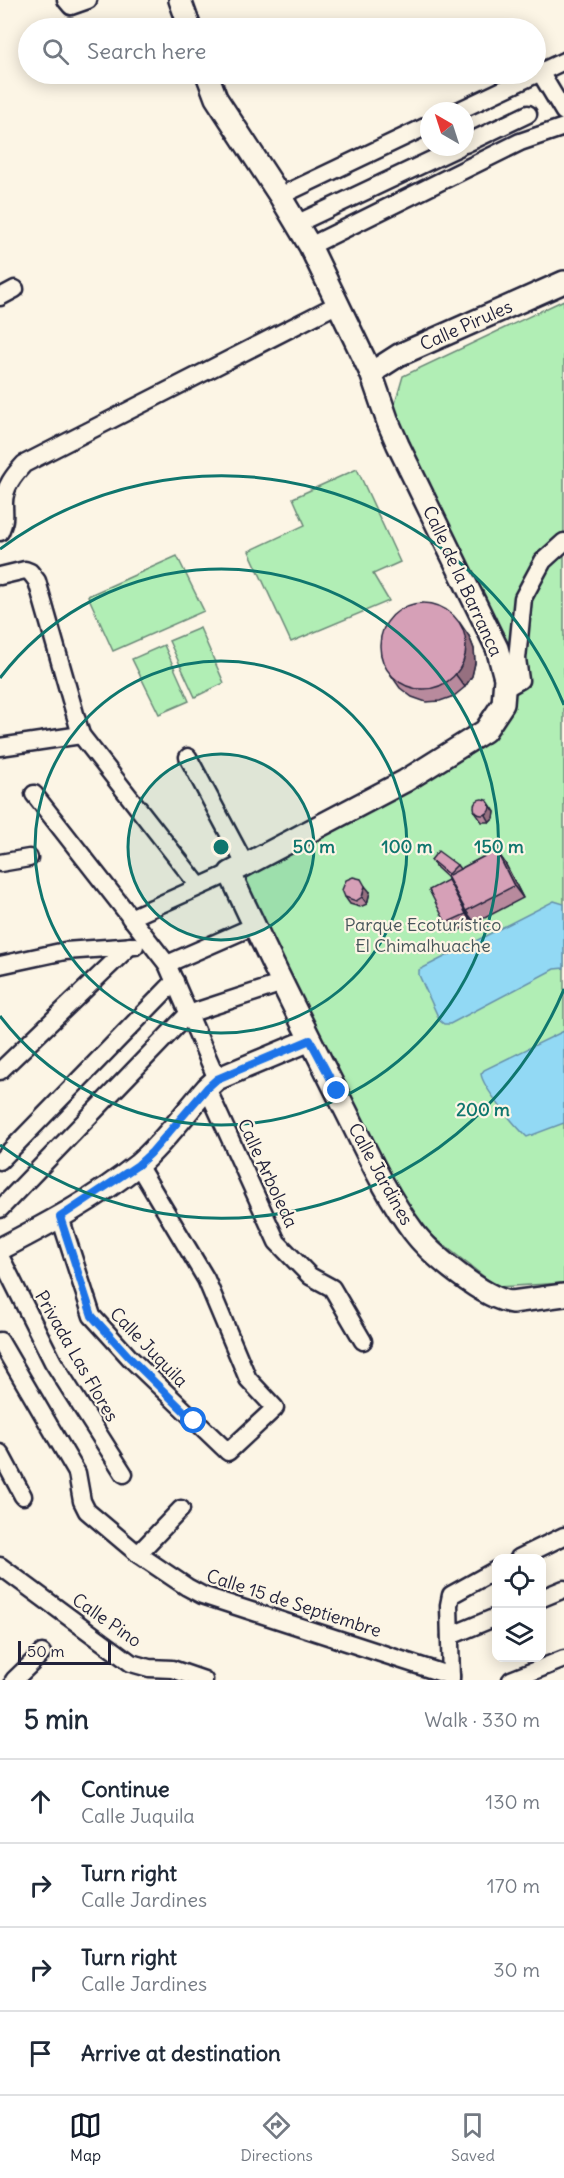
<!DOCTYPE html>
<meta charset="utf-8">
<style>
:root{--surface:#fff;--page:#f2f2f3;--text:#1f2937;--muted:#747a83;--line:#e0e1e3;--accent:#111827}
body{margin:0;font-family:Delius,sans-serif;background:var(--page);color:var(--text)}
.controls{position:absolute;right:18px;bottom:18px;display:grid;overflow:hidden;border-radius:12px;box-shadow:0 3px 15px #0003}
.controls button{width:54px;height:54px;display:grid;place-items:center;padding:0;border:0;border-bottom:2px solid var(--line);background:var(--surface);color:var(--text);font:30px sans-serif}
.compass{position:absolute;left:420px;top:102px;width:54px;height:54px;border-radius:50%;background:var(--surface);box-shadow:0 3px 15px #0003;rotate:321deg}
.scale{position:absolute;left:18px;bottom:15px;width:93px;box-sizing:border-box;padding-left:6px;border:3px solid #22223b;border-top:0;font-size:16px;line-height:21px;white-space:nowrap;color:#22223b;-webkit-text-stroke:4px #fcf5e5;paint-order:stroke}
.stop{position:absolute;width:18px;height:18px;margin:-14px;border:4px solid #1a73e8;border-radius:50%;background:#fff}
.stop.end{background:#1a73e8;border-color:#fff;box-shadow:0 2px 6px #0008}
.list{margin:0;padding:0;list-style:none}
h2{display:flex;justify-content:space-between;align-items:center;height:78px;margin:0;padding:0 24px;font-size:26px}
h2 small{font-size:20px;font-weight:400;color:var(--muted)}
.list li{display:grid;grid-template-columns:39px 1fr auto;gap:18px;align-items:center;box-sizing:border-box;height:84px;padding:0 24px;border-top:2px solid var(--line)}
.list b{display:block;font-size:22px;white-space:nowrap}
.list p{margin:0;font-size:20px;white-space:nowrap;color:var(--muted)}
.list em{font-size:20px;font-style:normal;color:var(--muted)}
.icon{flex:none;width:33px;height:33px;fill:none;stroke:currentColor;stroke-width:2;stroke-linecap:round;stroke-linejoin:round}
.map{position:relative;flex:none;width:564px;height:1680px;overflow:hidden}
.search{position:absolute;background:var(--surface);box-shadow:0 3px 15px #0003;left:18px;right:18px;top:18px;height:66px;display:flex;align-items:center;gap:15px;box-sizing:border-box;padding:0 21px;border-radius:33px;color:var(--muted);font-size:22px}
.sheet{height:414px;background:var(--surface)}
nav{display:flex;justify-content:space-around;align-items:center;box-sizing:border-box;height:84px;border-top:2px solid var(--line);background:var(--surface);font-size:16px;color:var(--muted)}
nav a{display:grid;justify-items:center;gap:3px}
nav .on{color:var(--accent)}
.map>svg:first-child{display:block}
.green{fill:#b1eeb5;stroke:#6a8878;stroke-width:1.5}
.water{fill:#92d9f4;stroke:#6590aa;stroke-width:1.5}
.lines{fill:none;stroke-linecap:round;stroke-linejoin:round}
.minor-casing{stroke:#22223b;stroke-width:21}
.major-casing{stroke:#22223b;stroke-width:26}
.minor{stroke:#fcf5e5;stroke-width:16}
.major{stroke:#fcf5e5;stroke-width:21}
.wall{fill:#b88a9d;stroke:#22223b;stroke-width:1.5}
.shaded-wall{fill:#967080;stroke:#22223b;stroke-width:1.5}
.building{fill:#d6a0b7;stroke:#22223b;stroke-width:1.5}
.route{stroke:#1a73e8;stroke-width:8}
.ring{fill:none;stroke:#0f766e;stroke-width:3}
.labels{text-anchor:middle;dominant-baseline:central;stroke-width:4.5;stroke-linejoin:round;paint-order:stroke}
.street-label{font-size:18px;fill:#22223b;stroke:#fcf5e5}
.park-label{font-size:18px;fill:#46555a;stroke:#fcf5e5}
.centre{fill:#0f766e;stroke:#fcf5e5;stroke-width:3}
.ring-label{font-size:18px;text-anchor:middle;font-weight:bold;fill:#0f766e;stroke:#fcf5e5;stroke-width:4.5;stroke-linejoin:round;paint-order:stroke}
</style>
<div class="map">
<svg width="564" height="1680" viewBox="0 0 564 1680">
<rect width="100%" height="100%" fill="#fcf5e5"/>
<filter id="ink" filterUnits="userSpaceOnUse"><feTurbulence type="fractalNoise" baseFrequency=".0167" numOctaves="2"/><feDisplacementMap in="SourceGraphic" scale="12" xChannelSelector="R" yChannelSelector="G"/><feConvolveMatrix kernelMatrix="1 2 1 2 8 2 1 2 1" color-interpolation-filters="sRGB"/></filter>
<g filter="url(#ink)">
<g class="green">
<polygon points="564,300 564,1283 497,1287 425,1230 404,1203 239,883 495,718 506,690 408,450 394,407 403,376"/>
<polygon points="357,469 400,562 373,574 389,601 291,642 249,551 305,525 293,498"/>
<polygon points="177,556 204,611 113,651 88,596"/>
<polygon points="200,628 224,683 195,697 169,641"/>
<polygon points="164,645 189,701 159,714 132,659"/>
</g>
<g class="water">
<polygon points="554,901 564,904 564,968 554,969 450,1024 444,1024 440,1021 419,975 419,970"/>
<path d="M564 1031V1123L527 1137C515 1126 483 1088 481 1074L484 1070Z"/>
</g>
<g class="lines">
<defs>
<g id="minor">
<polyline points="66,0 71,6 88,0"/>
<polyline points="540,72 564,112"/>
<polyline points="458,111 564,61"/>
<polyline points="465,144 528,114"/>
<polyline points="280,196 429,125"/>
<polyline points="296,224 459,147"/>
<polyline points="310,246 520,142 564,127"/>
<polyline points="0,297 15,289"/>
<path d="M0 532C6 517 4 518 4 503 4 487 14 475 24 464L338 304"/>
<polyline points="0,576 25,570 30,572 37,581 81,735 199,886"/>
<polyline points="504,689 520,680 517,659 523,598 543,561 564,542"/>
<polyline points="0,747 81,735"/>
<polyline points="188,757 246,866"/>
<polyline points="34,794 167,964 217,1079"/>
<polyline points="0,863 29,858"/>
<polyline points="130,918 230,873"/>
<polyline points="167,964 254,926"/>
<polyline points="0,965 65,951 135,946"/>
<polyline points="0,1071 130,946"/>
<polyline points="207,1088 277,1242 310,1276 332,1288 363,1341"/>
<polyline points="0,1161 175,981"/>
<polyline points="0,1209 188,1014 283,983"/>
<polyline points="60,1217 92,1316 130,1358 228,1452 275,1408 248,1379 206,1279 138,1165"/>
<polyline points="0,1256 53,1362 124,1474"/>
<polyline points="0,1341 77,1473 82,1501 87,1511 138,1554 187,1587 202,1595 451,1676"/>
<polyline points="0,1453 23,1496"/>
<polyline points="138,1554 181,1509"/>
<polyline points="519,1558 564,1536"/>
<polyline points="0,1566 131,1663 149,1668 172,1669 204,1680"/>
<polyline points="542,1598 564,1589"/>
<polyline points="450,1636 496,1617"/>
<polyline points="14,1680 42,1653"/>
<polyline points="451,1680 449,1605 451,1595 496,1570"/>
<polyline points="511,1680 564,1659"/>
</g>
<g id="major">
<polyline points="180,0 190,28"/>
<path d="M207 74 216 98 280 196 310 246 371 373 388 422 398 445 497 648 505 678 503 704 485 731 405 781 230 873C265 951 304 1027 342 1103 364 1146 384 1192 413 1231 430 1254 484 1299 512 1302L564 1295"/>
<polyline points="371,373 399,355 564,282"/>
<path d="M0 1249C48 1224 97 1198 139 1164 164 1142 185 1113 207 1088L217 1079 310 1040"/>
</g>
</defs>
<use href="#minor" class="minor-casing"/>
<use href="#major" class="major-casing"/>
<use href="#minor" class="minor"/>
<use href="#major" class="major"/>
</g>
<g class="wall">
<polygon points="469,636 474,649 475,663 472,676 465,687 454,696 440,701 426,702 412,697 400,688 391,675"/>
<polygon points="487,800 495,812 494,818 490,822 482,822 474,811"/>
<polygon points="496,850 505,863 523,898 475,923 466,911 447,877 435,866 431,860 457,865 460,869"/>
<polygon points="448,880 473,924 453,933 446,923"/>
<polygon points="370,892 367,904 360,907 350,904 345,897"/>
</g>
<g class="shaded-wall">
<polygon points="460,623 469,636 474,649 475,663 472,676 465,687 456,675"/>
<polygon points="490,805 495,812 494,818 490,822 486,815"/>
<polygon points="496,850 505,863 523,898 514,886"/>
<polygon points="448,880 455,890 473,924 466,914"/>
<polygon points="365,886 370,892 367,904 362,897"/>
</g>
<g class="building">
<circle cx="423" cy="646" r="43"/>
<circle cx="482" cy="807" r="8"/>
<polygon points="496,850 514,886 466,911 447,876"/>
<polygon points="438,851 457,865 448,874 431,860"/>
<polygon points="353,877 361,879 365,886 362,897 356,901 345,897 342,890 346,880"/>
<polygon points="448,880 466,914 446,923 429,890"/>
</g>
</g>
<g class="lines" filter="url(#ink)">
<polyline class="route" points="194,1421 130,1358 92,1316 60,1217 138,1165 151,1153 207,1088 217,1079 310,1040 337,1091"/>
</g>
<circle cx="221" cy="847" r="93" fill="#0f766e" fill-opacity=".12"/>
<g class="ring">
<circle cx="221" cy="847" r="93"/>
<circle cx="221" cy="847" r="186"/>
<path d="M0 678A278 278 0 1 1 0 1016"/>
<path d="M564 989A371 371 0 0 1 0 1145M0 549A371 371 0 0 1 564 705"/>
</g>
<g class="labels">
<g class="street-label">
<text transform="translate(466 325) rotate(-24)">Calle Pirules</text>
<text transform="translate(463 581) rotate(65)">Calle de la Barranca</text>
<text transform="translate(268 1173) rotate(65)">Calle Arboleda</text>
<text transform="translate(381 1174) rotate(61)">Calle Jardines</text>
<text transform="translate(149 1347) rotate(46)">Calle Juquila</text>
<text transform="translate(77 1356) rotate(60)">Privada Las Flores</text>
<text transform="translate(294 1603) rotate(18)">Calle 15 de Septiembre</text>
<text transform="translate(107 1620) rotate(35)">Calle Pino</text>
</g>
<g class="park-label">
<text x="423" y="924">Parque Ecoturístico<tspan x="423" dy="21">El Chimalhuache</tspan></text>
</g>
</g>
<circle cx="221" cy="847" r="9" class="centre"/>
<g class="ring-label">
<text x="314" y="853">50 m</text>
<text x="407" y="853">100 m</text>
<text x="499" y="853">150 m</text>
<text x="483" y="1116">200 m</text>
</g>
</svg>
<div class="controls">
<button><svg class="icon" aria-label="locate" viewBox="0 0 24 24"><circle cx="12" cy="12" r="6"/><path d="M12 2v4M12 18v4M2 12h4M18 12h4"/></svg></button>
<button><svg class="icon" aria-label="layers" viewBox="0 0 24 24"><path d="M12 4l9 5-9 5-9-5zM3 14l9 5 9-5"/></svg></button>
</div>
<svg class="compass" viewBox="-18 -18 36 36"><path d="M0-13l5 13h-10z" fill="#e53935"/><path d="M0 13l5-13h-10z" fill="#747a83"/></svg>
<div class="scale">50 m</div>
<div class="stop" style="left:194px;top:1421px"></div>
<div class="stop end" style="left:337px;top:1091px"></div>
<div class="search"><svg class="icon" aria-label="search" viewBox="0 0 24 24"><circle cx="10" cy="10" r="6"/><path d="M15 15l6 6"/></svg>Search here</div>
</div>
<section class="sheet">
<h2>5 min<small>Walk · 330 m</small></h2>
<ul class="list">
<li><svg class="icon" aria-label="ahead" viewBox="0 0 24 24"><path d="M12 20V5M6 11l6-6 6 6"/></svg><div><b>Continue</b><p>Calle Juquila</p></div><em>130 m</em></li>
<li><svg class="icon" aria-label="right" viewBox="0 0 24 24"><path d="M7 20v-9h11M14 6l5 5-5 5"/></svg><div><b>Turn right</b><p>Calle Jardines</p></div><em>170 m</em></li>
<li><svg class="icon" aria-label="right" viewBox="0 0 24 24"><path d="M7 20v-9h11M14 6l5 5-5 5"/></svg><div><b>Turn right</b><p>Calle Jardines</p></div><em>30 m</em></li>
<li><svg class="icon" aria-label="arrive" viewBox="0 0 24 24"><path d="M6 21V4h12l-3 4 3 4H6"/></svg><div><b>Arrive at destination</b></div></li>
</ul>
</section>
<nav>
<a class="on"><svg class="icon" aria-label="map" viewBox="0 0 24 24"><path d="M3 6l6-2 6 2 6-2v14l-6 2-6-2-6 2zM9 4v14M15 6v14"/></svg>Map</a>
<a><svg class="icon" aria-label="directions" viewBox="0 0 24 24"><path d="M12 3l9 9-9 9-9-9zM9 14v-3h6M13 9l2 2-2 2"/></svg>Directions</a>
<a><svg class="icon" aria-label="saved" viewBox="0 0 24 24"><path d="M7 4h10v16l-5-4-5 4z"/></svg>Saved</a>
</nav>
